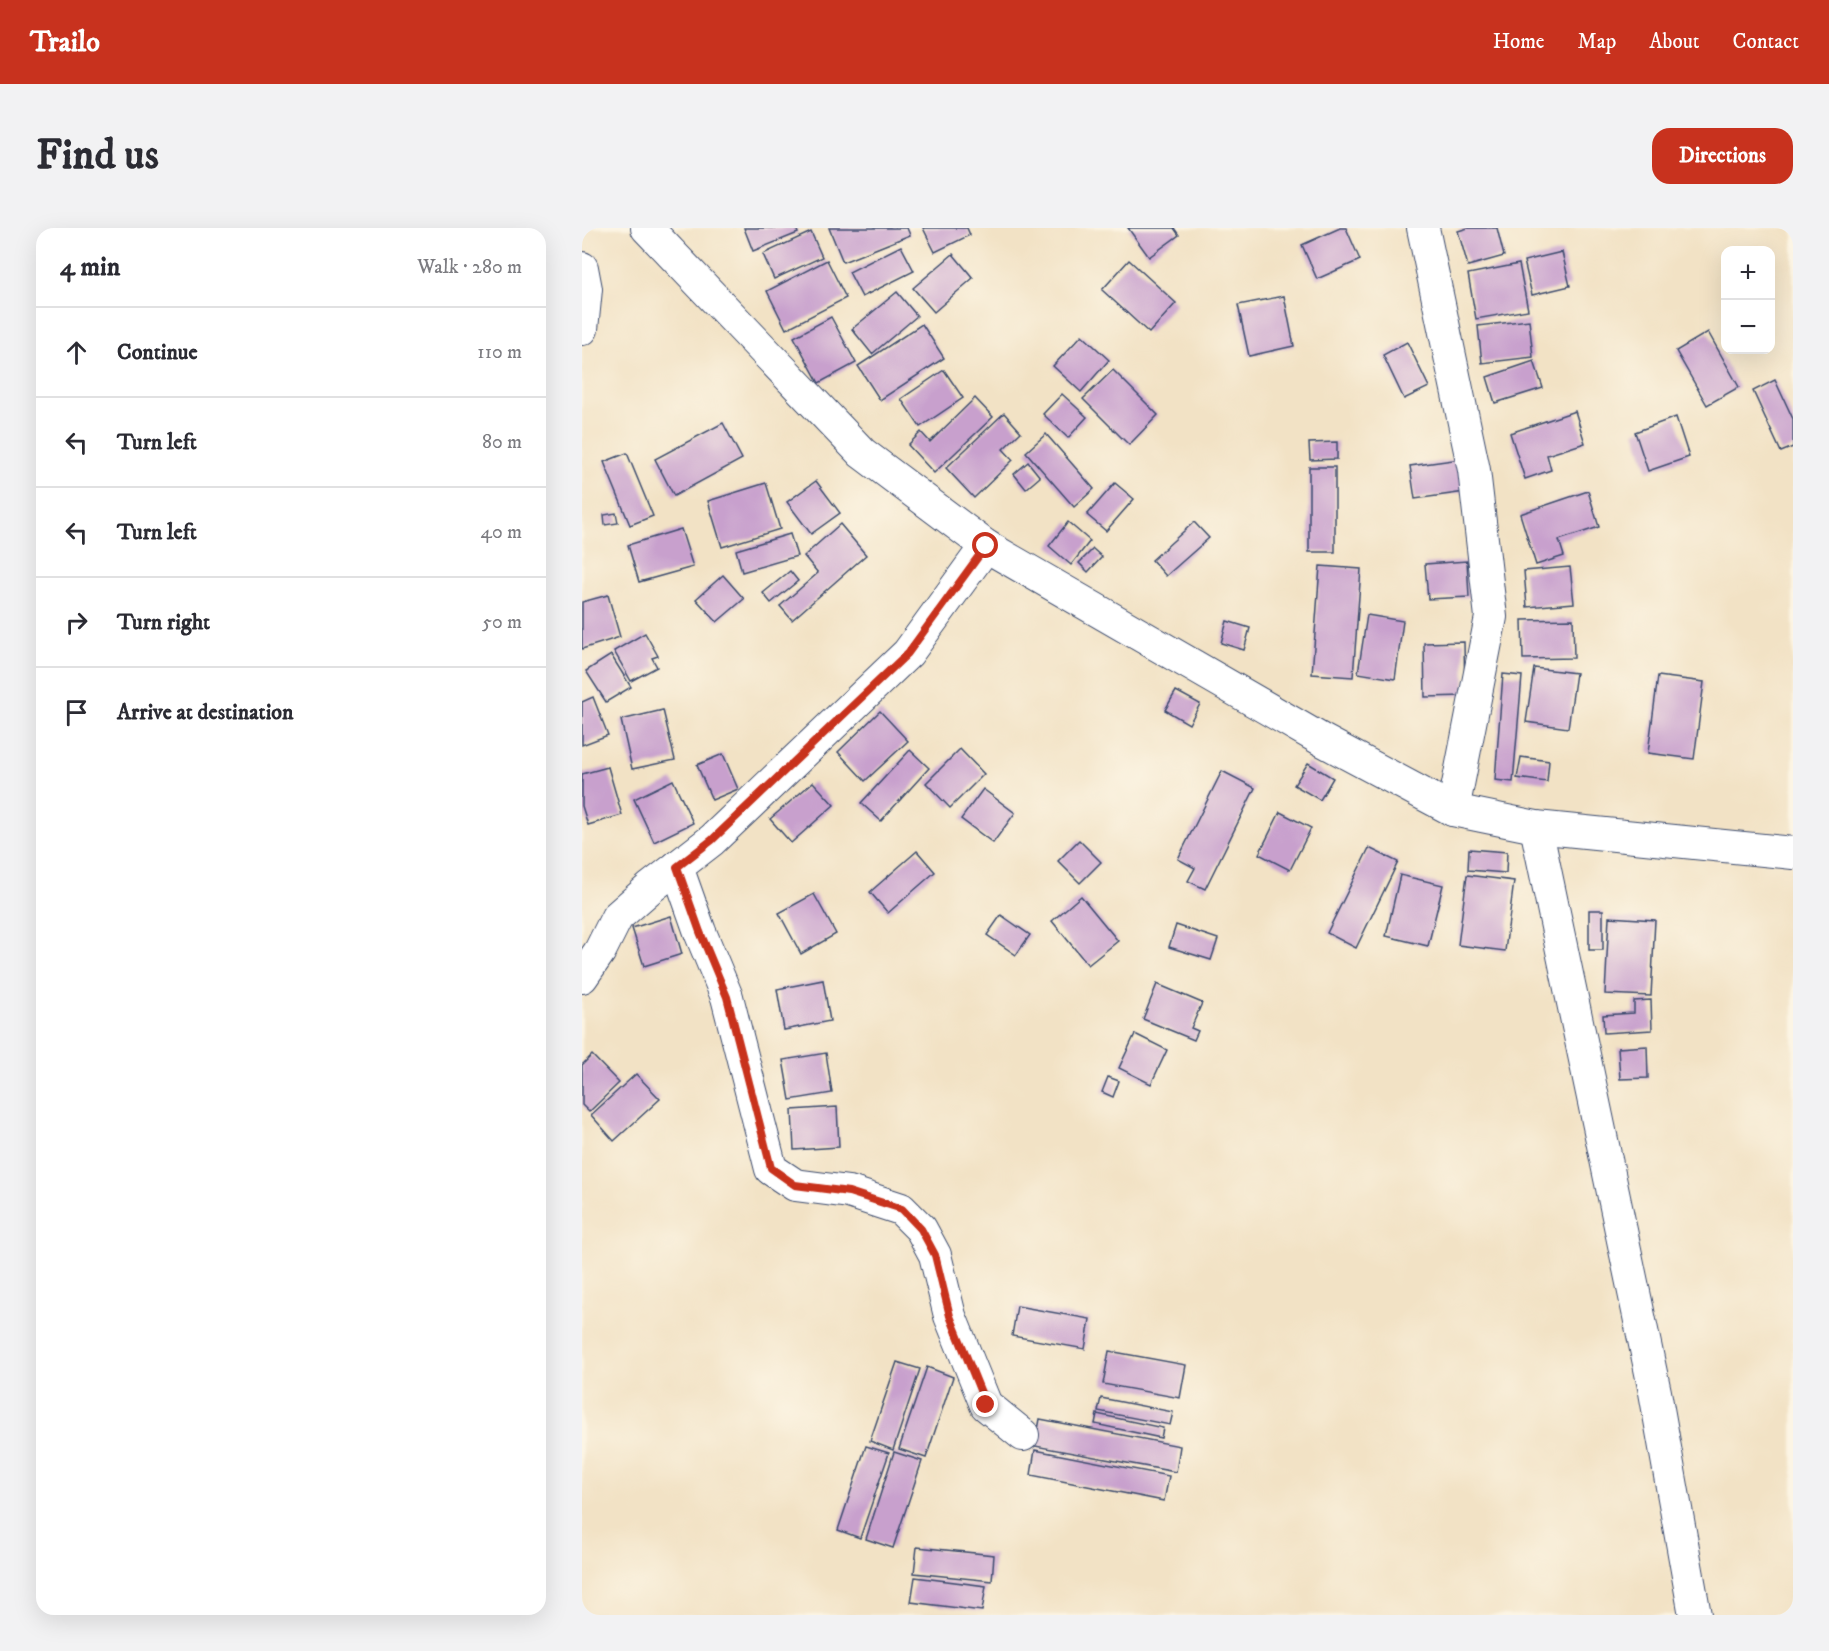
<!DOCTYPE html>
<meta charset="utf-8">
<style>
:root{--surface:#fff;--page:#f2f2f3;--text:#2b2b33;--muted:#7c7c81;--line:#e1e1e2;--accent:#c8321e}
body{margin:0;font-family:"IM FELL DW Pica",serif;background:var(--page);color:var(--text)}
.controls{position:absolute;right:18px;top:18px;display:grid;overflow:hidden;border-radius:12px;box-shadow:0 6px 24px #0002}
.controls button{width:54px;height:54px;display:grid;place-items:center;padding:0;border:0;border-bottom:2px solid var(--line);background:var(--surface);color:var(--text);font:30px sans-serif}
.stop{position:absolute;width:18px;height:18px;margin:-14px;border:4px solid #c8321e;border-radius:50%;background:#fff}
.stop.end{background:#c8321e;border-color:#fff;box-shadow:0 2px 6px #0008}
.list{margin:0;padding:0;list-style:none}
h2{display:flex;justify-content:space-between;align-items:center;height:78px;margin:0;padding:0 24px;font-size:26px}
h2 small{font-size:20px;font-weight:400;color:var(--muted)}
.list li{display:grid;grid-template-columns:39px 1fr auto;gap:18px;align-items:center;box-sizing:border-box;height:90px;padding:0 24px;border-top:2px solid var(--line)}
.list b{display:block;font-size:22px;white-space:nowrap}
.list em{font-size:20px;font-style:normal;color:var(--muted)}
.icon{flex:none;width:33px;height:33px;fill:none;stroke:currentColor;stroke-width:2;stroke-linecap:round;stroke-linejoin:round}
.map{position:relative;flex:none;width:1211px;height:1387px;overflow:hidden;border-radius:18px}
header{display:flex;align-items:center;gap:36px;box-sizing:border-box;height:84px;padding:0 30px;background:var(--accent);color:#fff}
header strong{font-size:28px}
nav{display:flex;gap:33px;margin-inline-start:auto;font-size:21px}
.intro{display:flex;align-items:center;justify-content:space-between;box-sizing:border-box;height:144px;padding:0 36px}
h1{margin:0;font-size:42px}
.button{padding:15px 27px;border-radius:18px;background:var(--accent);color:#fff;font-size:21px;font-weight:700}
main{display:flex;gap:36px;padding:0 36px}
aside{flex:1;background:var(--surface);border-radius:18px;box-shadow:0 6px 24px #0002}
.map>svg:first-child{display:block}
.building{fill:#c8a0cd}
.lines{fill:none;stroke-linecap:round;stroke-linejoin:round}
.minor-casing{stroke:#3b4a6d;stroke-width:34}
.minor{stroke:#fff;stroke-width:32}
.route{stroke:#c8321e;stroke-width:8}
</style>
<header>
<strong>Trailo</strong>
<nav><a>Home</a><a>Map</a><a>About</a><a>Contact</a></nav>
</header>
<div class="intro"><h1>Find us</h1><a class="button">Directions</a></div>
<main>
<aside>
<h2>4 min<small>Walk · 280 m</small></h2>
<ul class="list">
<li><svg class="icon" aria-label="ahead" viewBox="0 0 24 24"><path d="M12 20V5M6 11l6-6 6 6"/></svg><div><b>Continue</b></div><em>110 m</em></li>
<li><svg class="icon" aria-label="left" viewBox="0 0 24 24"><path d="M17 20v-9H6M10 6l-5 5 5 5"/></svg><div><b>Turn left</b></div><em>80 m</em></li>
<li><svg class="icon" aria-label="left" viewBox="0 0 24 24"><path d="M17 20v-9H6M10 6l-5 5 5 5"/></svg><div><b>Turn left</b></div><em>40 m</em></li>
<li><svg class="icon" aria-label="right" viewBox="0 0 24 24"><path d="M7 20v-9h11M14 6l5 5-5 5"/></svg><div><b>Turn right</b></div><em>50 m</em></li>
<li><svg class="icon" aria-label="arrive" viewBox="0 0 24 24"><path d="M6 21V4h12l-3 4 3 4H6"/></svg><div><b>Arrive at destination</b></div></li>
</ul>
</aside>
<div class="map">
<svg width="1211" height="1387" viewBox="0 0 1211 1387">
<rect width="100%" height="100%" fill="#fcf5e5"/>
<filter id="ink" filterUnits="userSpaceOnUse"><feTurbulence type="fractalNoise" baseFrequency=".0167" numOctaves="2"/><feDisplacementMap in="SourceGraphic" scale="12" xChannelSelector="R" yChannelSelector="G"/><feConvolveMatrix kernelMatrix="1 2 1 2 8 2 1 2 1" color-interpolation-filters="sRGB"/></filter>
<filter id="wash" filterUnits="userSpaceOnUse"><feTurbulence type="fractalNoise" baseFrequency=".008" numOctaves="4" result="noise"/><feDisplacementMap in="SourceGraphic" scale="24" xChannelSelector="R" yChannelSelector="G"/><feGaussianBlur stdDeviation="1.35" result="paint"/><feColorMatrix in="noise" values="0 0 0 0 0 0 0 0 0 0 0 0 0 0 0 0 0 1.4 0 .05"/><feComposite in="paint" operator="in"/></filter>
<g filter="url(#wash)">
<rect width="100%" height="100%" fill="#f2e2c5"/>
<g id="blocks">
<g class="building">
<polygon points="162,0 214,0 216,5 171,23"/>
<polygon points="247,0 325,0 328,7 261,34"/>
<polygon points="341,0 385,0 388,7 353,24"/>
<polygon points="546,0 592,0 597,7 567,29"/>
<polygon points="758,0 764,0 778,32 735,51 720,17"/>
<polygon points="886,0 915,0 922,28 886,38 876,3"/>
<polygon points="229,4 240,29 192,51 181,26"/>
<polygon points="319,18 332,43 280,69 267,44"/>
<polygon points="980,24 988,58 950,67 942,33"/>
<polygon points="371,26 391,50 352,84 331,60"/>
<polygon points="245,32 264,70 204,101 185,63"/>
<polygon points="547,32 594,75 567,105 520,62"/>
<polygon points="937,36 946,82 894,91 886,46"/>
<polygon points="315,64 335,88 290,126 270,101"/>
<polygon points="702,68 712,118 667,128 656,77"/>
<polygon points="249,89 274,135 237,155 212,109"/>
<polygon points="947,92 951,129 900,135 896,98"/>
<polygon points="340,96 362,130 298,172 276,138"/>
<polygon points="1126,104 1157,159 1125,177 1094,123"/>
<polygon points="500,107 527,132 499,164 471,138"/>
<polygon points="825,114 847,159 822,171 801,127"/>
<polygon points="952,133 961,160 913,175 905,149"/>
<polygon points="362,142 381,170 338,199 319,171"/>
<polygon points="531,142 576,187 547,217 501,171"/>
<polygon points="1193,152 1211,191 1211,219 1199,224 1171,163"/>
<polygon points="480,166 505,189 486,210 461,186"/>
<polygon points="393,170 411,189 352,245 326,217 339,204 348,214"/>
<polygon points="993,183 1003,215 965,227 969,242 943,251 928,205"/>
<polygon points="422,185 439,204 421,221 431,232 392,270 364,240"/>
<polygon points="1094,189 1107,229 1066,243 1053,204"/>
<polygon points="141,195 160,231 92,268 73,231"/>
<polygon points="464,206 512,261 492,279 444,224"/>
<polygon points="755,214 755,231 728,232 727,215"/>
<polygon points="45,225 71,288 48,297 22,234"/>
<polygon points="878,231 883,264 833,271 828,238"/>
<polygon points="446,234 458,249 444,261 432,246"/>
<rect x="727" y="239" width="26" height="85"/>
<polygon points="234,253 258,285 229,306 205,274"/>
<polygon points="184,255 198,301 140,319 126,273"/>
<polygon points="533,255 552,271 524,303 505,287"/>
<polygon points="1006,263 1017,299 977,312 982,328 954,337 938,286"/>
<polygon points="34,285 36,295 23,297 22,287"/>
<polygon points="486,294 508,313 489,337 467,318"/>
<polygon points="612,294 627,310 584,348 570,332"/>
<polygon points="258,296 284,327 210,392 198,378 236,345 222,328"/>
<polygon points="99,301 111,339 57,354 46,317"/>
<polygon points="208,306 215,328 160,344 154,322"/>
<polygon points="511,321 520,329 506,344 497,335"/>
<polygon points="885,333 887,369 846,371 843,336"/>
<polygon points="738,338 779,341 771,449 730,446"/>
<polygon points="988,339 992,375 945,379 942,343"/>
<polygon points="208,343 216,353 189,375 181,365"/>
<polygon points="141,347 162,371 135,394 114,371"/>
<polygon points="26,367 38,409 0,421 0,374"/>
<polygon points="785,387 821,393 813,451 776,445"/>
<polygon points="991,391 992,430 941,431 940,392"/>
<polygon points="645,393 668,400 662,422 639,415"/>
<polygon points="63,405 76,428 70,430 75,439 49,453 32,423"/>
<polygon points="882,414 883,468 843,469 842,415"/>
<polygon points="29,427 49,459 24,474 4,443"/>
<polygon points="952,440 994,445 986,500 944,494"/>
<polygon points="921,446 940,448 931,554 913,552"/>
<polygon points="1076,448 1122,454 1112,531 1066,525"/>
<polygon points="594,463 618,476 607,496 583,482"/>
<polygon points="11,469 26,507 0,517 0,474"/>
<polygon points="81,482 93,532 50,541 39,492"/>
<polygon points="298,483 326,513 283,553 256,524"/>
<polygon points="378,521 402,546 368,580 344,555"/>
<polygon points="328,522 347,540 299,593 279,575"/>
<polygon points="141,526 156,561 130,572 115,537"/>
<polygon points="939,529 967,533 965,554 935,550"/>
<polygon points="726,535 751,550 738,572 712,557"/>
<polygon points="26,539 40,587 6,597 0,578 0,546"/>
<polygon points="640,543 673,560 623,661 606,653 613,640 596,631"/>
<polygon points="91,552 111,595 72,614 52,571"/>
<polygon points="231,554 252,577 209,615 188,591"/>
<polygon points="401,561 433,585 411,615 379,591"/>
<polygon points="698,584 729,600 708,642 677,626"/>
<polygon points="497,612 519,634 498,655 476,633"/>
<polygon points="787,620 816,634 774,720 745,705"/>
<polygon points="887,621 925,624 924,645 886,642"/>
<polygon points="335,623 353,644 306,685 288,664"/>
<polygon points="818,647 861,657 846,718 804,708"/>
<polygon points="885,647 932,653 923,723 876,717"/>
<polygon points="232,666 254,706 219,726 197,685"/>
<polygon points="499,668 536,713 506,737 470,693"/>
<rect x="1007" y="682" width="14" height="40"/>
<polygon points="419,687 448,707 434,727 405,707"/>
<polygon points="89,688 100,726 62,738 50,700"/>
<polygon points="1027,689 1073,692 1069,768 1023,766"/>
<polygon points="594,697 636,711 629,732 587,719"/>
<polygon points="241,752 248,793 202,802 195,761"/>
<polygon points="575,756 620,775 609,800 616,803 612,812 561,791"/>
<polygon points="1069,772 1070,802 1022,805 1021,787 1052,785 1052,773"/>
<polygon points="553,806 585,822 569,856 537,840"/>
<polygon points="1065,818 1066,850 1038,851 1036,820"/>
<polygon points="244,825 250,865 208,872 201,832"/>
<polygon points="10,827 37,855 7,884 0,877 0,837"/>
<polygon points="54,846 78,871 32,913 9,887"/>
<polygon points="526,849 537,853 531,869 520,864"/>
<polygon points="255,879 257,919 212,922 210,882"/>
<polygon points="435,1078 508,1091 503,1121 430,1108"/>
<polygon points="527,1123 604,1137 598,1170 521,1156"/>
<polygon points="315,1134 338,1141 311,1222 288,1213"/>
<polygon points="345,1139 371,1149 344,1230 317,1221"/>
<polygon points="519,1170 591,1184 588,1197 516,1183"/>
<polygon points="515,1186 581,1200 579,1210 513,1196"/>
<polygon points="458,1191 598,1218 594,1244 453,1218"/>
<polygon points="284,1218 307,1225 278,1310 256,1302"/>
<polygon points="453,1222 587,1248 582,1273 449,1247"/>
<polygon points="312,1224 340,1233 311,1320 284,1311"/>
<polygon points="335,1319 412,1327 410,1353 332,1345"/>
<polygon points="333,1349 404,1358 400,1383 329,1374"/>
</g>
</g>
</g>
<g filter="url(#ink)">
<use href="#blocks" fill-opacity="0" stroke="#3b4a6d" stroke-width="1.5"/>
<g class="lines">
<defs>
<g id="minor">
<polyline points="65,0 280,225 404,318 740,512 871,582 954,599 1211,625"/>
<polyline points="841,0 892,242 909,389 871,582"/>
<polyline points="0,40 4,61 0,101"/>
<polyline points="954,599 1073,1164 1113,1387"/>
<polyline points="95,639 118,704 145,769 189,941 213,957 267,964 319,981 339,1001 353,1027 368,1088 404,1177 441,1207"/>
<polyline points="0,749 18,723 35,689 68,660 130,612 326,425 404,318"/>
</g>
</defs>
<use href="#minor" class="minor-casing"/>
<use href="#minor" class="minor"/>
</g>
</g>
<g class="lines" filter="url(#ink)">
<polyline class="route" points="404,318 326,425 130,612 95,639 118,704 145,769 189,940 213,957 267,964 320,981 339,1001 353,1027 368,1088 404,1177"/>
</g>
</svg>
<div class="controls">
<button>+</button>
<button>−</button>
</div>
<div class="stop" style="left:404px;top:318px"></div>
<div class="stop end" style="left:404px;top:1177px"></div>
</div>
</main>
